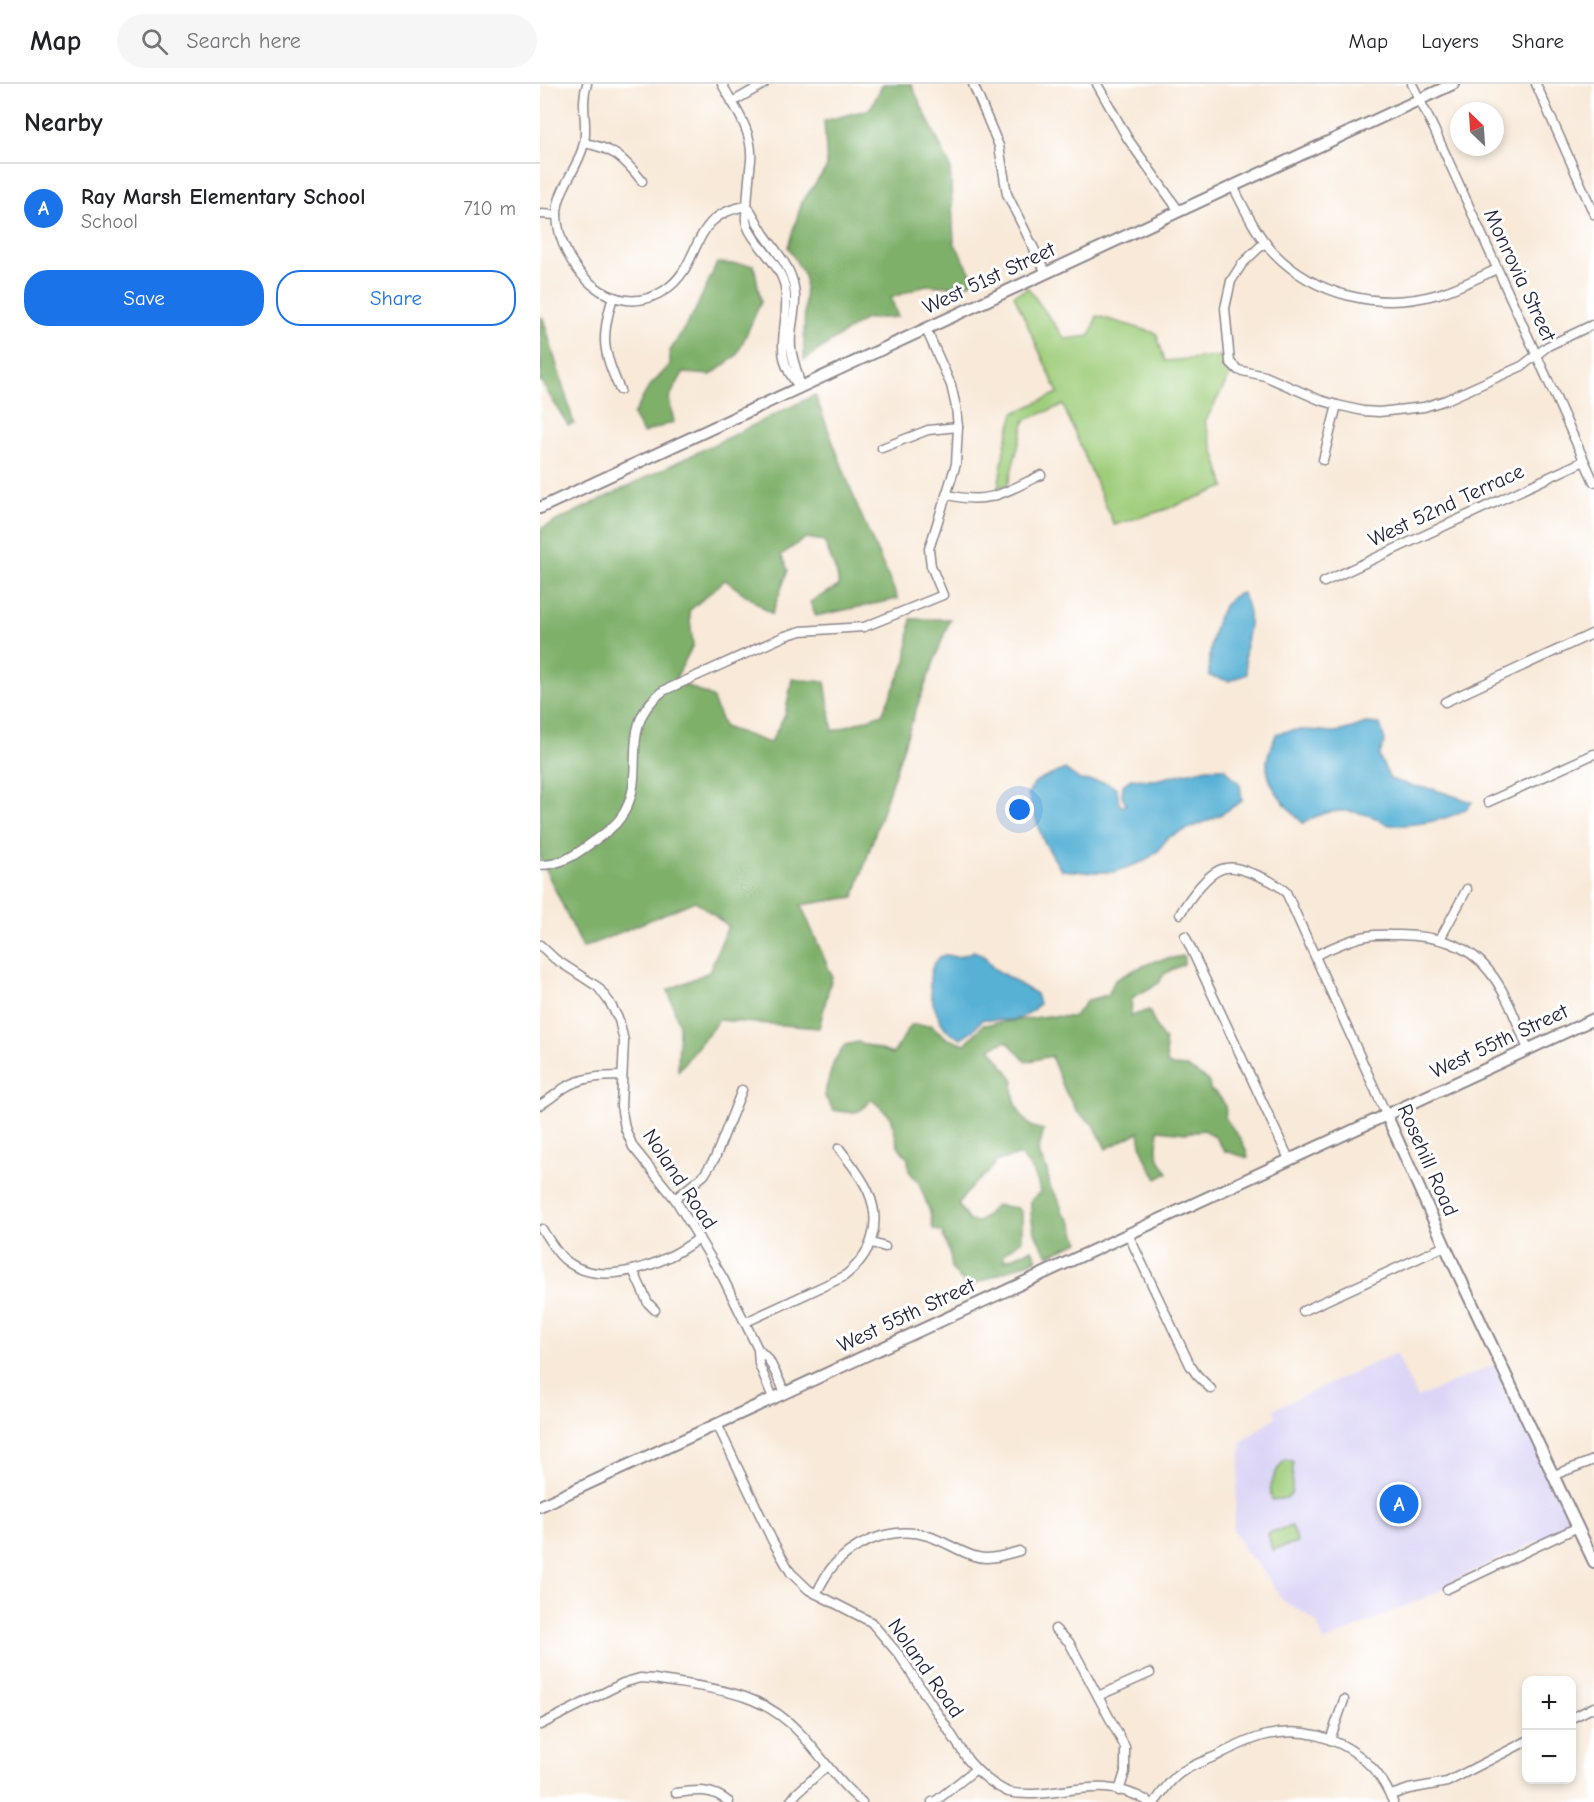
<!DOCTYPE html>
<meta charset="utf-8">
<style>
:root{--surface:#fff;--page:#f6f6f6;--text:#202124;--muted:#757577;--line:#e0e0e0;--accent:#1a73e8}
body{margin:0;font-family:"Comic Neue",sans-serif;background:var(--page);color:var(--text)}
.controls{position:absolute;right:18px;bottom:18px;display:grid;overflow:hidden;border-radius:12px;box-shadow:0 3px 9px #0003}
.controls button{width:54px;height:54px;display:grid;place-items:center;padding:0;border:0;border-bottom:2px solid var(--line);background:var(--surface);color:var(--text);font:30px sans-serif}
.compass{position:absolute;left:910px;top:18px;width:54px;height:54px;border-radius:50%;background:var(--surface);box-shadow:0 3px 9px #0003;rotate:335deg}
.you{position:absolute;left:480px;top:726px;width:21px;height:21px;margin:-15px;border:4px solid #fff;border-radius:50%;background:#1a73e8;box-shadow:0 0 0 9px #1a73e833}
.badge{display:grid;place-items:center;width:39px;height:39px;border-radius:50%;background:var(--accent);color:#fff;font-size:20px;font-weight:700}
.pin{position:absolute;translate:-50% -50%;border:3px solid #fff;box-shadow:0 2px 6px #0006}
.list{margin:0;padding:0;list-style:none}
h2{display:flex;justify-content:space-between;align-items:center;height:78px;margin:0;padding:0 24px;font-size:26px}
h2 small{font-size:20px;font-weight:400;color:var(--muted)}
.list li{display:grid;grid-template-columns:39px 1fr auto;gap:18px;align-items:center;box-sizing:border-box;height:90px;padding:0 24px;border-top:2px solid var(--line)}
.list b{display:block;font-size:22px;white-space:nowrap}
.list p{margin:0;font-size:20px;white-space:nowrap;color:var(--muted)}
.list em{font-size:20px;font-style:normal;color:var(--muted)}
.actions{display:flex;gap:12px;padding:18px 24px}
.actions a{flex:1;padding:14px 0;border:2px solid var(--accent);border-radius:24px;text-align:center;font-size:21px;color:var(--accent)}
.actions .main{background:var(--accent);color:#fff}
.icon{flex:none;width:33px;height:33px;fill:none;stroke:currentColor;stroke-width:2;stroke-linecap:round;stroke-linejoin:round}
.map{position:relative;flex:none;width:1054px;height:1718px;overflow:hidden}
header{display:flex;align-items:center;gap:36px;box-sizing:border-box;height:84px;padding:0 30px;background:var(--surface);border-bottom:2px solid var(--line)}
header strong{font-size:28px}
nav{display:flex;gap:33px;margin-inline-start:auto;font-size:21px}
.search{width:420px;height:54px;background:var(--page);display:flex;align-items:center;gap:15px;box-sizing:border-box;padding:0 21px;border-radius:33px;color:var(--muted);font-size:22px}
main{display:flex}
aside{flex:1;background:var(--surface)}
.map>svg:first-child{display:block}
.built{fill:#dcd5f6}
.green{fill:#9fcd7a;stroke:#60785a;stroke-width:1.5}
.forest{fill:#7fb06a;stroke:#506952;stroke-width:1.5}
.water{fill:#57b1d5;stroke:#3c6a88;stroke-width:1.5}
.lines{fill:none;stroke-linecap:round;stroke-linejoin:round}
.minor-casing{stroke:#8d868a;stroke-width:11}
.tertiary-casing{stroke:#8d868a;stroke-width:14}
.minor{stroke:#fff;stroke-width:8}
.tertiary{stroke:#fff;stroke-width:10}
.labels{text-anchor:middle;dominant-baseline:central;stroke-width:6;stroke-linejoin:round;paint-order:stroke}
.street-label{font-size:21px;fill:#22223b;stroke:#fff}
</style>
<header>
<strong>Map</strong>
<div class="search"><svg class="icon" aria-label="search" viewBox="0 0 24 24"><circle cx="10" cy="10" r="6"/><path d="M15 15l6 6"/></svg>Search here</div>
<nav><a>Map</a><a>Layers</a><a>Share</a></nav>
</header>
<main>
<aside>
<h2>Nearby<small></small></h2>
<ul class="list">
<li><span class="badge">A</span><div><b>Ray Marsh Elementary School</b><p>School</p></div><em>710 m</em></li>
</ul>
<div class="actions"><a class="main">Save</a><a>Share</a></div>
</aside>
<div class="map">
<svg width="1054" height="1718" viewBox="0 0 1054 1718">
<rect width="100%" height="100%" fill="#fff"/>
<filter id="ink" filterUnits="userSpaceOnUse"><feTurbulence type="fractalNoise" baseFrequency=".0167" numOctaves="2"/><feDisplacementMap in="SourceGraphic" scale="12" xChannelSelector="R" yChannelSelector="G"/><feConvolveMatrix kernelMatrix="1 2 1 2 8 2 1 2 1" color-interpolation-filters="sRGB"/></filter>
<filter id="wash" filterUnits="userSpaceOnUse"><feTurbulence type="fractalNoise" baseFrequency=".008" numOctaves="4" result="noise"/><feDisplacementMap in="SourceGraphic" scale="24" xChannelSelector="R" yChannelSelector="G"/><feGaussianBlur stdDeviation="1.35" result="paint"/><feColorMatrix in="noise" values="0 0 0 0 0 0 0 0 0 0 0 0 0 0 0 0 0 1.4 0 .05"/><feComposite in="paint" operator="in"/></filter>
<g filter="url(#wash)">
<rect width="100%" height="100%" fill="#f8e9d8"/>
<polygon class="built" points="856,1269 877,1314 956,1280 1029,1434 1026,1444 910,1498 898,1508 784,1558 777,1539 768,1531 743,1517 725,1489 704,1466 693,1446 702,1358 736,1332 734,1325"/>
<g class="green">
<polygon points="488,204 525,255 550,252 557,232 616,249 625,277 683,272 689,285 692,287 665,338 685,403 624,426 574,441 523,321 485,336 468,400 458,404 465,361 474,329 518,309 474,211"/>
<path d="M745 1376 753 1378 752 1408 747 1414 732 1416C727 1403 736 1385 745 1376Z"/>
<polygon points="752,1442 757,1459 732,1466 728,1449"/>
</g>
<g class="forest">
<polygon points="343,0 371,0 410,82 414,158 435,197 419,203 386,201 351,214 358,233 325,235 264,276 265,193 248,163 262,118 287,83 284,37 330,25"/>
<polygon points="177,179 214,181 221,218 197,271 171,291 143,289 129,314 134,338 103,349 93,331 109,303 130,281 130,267 155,227"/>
<polygon points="0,234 3,234 34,340 28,341 0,296"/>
<polygon points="275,311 318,424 358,515 276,532 270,518 299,502 297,490 284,457 266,454 241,471 248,486 232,530 185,496 149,527 153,561 135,596 172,613 184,643 230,659 245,631 252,595 285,598 293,647 342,630 366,577 371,535 410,535 375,628 314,813 261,821 292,892 279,944 179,936 138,987 139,941 128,906 169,888 188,842 155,817 43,864 0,774 0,445"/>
<path d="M644 872V880L624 890 619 899 592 914 591 932 609 926 618 947 625 956 627 979 632 982 647 983 669 997 670 1006C681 1012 688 1020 685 1033 693 1047 706 1058 708 1074L685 1067 675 1053 664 1046 646 1049 618 1046 617 1066 620 1077 628 1089 617 1095C607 1079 601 1067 599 1048L566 1065 554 1041 538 1029 525 1007 511 972 486 978 467 957 450 964 474 996C471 1011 477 1030 490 1041 493 1044 500 1045 504 1046L498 1068 507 1086 510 1103 518 1114 523 1129 531 1137 539 1158 508 1171C494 1151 490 1140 491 1116L500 1108C497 1092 491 1082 479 1071L457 1077 448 1089 433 1101 418 1120 429 1137 439 1138 456 1121 478 1124 482 1129V1156L464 1170V1177L492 1165 497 1175 427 1203 411 1184C412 1166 406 1164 402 1148L393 1145 390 1128 379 1099 369 1087 368 1075 358 1062 351 1033 331 1015C321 1032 310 1029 293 1026L284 1011 294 977 305 961 318 958 353 970 371 941H391L408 955 425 960 443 941 508 932 533 933 548 916 568 911 575 896 596 885 615 877Z"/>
</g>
<g class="water">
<path d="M702 509C716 536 706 544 705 570 705 577 706 583 707 590L689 597 669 592C669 568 673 516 702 509Z"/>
<path d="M826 639 840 640 845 657 839 672 850 695 872 702 893 705 932 718C923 735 863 745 846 740 841 738 838 735 833 733 826 730 815 728 806 727 789 726 778 731 763 739 748 725 725 700 727 678 727 669 734 659 736 650 756 643 772 647 793 648 804 648 815 643 826 639Z"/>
<polygon points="667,684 684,684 700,700 702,717 678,732 627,754 619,766 605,777 574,788 545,788 521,786 503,756 488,710 495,698 525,685 540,696 564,698 577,704 579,719 582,723 586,720 582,712 583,701 591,695 615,696"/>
<path d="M434 867 445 873 453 884 496 910 499 920C480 940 469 937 443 935L433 946 421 954C417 952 412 951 409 948 393 933 379 885 402 872 408 869 410 873 416 873 421 873 429 869 434 867Z"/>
</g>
</g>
<g filter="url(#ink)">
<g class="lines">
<defs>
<g id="minor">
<path d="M47 0C40 20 48 40 44 59 39 84 17 105 17 131 19 184 74 240 125 206 164 180 147 131 207 122"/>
<path d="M182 0C195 24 213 47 211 76 209 92 208 107 207 122 207 126 205 132 206 136 208 156 240 177 245 203 252 240 228 270 260 303"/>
<polyline points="433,0 459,62 467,110 506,189"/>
<polyline points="557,0 588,55 639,127"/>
<polyline points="872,0 894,45 1054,398"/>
<polyline points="996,0 1054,130"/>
<polyline points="192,18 224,0"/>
<path d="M44 59C73 64 84 74 102 97"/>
<path d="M693 102C704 124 716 150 733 168 775 212 840 227 898 210 918 204 938 194 957 185"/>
<path d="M207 122C214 131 218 141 224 150 238 170 254 186 255 212 256 229 249 246 251 263 252 277 259 289 260 303"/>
<polyline points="0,130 17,131"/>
<polyline points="725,158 702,180 691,197 685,224 690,278 698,286 725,292 780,316 797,321 823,327 839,328 884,323 906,316 982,282 1008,262 1054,240"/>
<path d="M73 213C60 255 63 267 80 306"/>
<polyline points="342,364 388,346 418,343"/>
<polyline points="783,376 797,321"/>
<path d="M408 411C450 421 465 408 501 391"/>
<polyline points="784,498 1044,377"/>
<polyline points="905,618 1054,549"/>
<polyline points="948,718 1054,670"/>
<path d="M0 781C20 781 34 772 50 760 61 752 74 744 81 733 111 691 74 644 123 607L245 552 261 547 324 543 403 511 391 482 389 465 416 380 418 343 416 323 411 301 386 245"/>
<path d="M640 830C649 815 669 786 686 784 695 782 705 787 714 790 727 795 736 799 746 808L846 1030"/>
<polyline points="645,852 749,1075"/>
<polyline points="900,855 927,805"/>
<polyline points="0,861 15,875 58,903 70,919 79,936 84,957 81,1022 85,1044 93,1063 135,1115 183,1194 218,1265 219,1280 233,1314"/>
<path d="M776 871C792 864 809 855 827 852 837 850 849 851 859 851 895 852 926 858 949 887 967 909 977 939 988 965"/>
<path d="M0 1021C9 1016 16 1010 24 1004 42 993 61 992 82 992"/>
<polyline points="135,1115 164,1091 175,1074 202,1006"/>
<path d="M2 1145C9 1156 15 1167 24 1175 62 1207 126 1179 159 1154"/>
<polyline points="588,1150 650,1281 657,1291 671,1305"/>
<polyline points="332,1159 345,1163"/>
<polyline points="93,1186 108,1219 115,1226"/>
<polyline points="763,1227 905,1162"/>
<path d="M206 1238 303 1193C331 1172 343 1141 328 1107 321 1091 309 1078 299 1064"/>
<polyline points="218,1265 229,1276 245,1308"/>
<path d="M177 1340 232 1456 251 1489 269 1506 331 1538 360 1572 428 1676C438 1688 453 1701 468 1708 513 1718 560 1687 609 1718"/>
<polyline points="1014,1391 1054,1376"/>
<polyline points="907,1505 1038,1443"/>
<path d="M276 1510C282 1499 289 1484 299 1476 322 1455 357 1442 388 1452 404 1457 418 1467 434 1472 448 1477 465 1471 479 1467"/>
<polyline points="515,1545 529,1558 585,1663 585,1688 579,1707"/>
<polyline points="558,1612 610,1589"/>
<polyline points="1032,1634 1054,1623"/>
<path d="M0 1641 83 1599 100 1594 115 1595C170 1605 219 1605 260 1649 281 1671 297 1698 322 1718"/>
<polyline points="790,1656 804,1616"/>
<path d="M136 1709C156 1706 172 1704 189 1718"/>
<polyline points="851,1711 869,1705 907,1698 987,1657"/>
<polyline points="250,1718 257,1709 287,1682"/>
<polyline points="392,1718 397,1716 436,1685"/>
<path d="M615 1718C622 1709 629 1697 639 1690 649 1682 664 1677 676 1672 692 1664 709 1655 727 1651 780 1639 834 1668 853 1718"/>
</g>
<g id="tertiary">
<polyline points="0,424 913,0"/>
<polyline points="846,1030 905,1162 1054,1478"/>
<polyline points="0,1422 1054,935"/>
</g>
</defs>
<use href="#minor" class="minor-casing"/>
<use href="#tertiary" class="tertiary-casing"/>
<use href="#minor" class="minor"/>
<use href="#tertiary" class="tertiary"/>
</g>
</g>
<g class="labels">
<g class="street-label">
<text transform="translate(980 191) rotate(65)">Monrovia Street</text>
<text transform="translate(449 194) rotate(-25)">West 51st Street</text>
<text transform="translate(906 421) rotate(-25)">West 52nd Terrace</text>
<text transform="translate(959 957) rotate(-25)">West 55th Street</text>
<text transform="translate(888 1076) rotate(66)">Rosehill Road</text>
<text transform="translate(140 1095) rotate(56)">Noland Road</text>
<text transform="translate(366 1231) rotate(-25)">West 55th Street</text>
<text transform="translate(386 1584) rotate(55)">Noland Road</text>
</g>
</g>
</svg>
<div class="controls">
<button>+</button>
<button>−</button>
</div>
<svg class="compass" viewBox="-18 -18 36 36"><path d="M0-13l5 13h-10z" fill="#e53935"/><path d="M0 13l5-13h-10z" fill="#757577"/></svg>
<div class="you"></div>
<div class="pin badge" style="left:859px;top:1420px">A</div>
</div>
</main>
